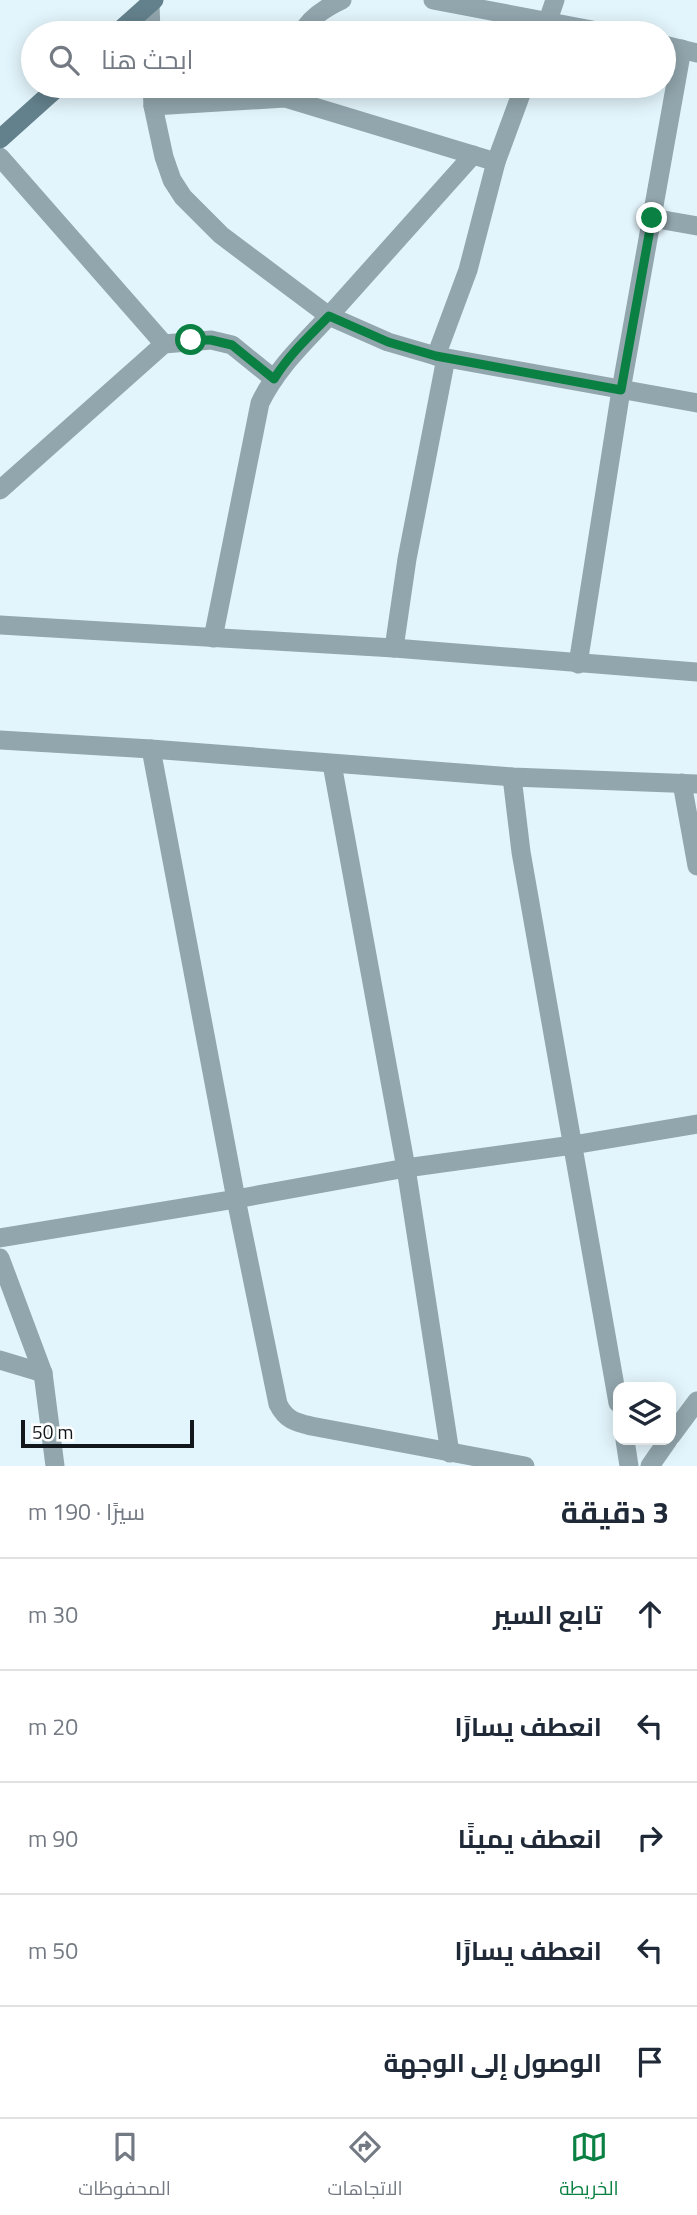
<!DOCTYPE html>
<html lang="ar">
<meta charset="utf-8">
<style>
:root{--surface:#fff;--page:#f2f2f3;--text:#1f2937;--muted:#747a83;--line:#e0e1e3;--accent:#0b8043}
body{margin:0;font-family:"Titillium Web",Cairo,sans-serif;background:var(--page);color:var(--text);direction:rtl}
.controls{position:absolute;right:21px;bottom:21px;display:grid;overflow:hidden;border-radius:14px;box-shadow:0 4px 18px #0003}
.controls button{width:63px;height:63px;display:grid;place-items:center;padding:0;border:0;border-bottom:2px solid var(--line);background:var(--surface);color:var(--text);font:35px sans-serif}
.scale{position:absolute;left:21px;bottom:18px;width:173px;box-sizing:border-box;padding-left:7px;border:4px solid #11171a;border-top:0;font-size:19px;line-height:24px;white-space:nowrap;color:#11171a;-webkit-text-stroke:5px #fff;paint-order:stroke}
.stop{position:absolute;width:21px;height:21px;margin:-16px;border:5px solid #0b8043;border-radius:50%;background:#fff}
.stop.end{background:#0b8043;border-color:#fff;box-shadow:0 2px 7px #0008}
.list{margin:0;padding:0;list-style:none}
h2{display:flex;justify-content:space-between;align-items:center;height:91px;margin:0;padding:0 28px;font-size:30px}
h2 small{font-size:23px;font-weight:400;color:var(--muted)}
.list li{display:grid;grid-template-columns:46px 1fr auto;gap:21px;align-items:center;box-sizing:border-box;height:112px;padding:0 28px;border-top:2px solid var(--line)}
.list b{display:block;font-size:26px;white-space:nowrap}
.list em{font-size:23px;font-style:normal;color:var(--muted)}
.icon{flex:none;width:38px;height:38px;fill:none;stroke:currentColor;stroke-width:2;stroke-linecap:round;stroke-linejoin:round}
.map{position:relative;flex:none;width:697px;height:1466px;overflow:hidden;direction:ltr}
.search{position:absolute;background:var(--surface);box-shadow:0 4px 18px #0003;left:21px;right:21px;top:21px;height:77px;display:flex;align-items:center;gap:18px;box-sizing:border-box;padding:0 24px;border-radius:38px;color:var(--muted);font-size:26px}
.sheet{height:651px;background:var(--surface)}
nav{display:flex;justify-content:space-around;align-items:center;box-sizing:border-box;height:98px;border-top:2px solid var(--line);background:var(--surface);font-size:19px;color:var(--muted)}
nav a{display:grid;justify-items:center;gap:4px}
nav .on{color:var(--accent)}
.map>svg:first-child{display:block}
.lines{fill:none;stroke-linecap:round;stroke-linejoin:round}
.minor{stroke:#92a6ad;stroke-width:19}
.secondary{stroke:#63818c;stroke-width:19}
.route{stroke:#0b8043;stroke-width:9}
</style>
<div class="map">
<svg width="697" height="1466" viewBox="0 0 697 1466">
<rect width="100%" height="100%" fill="#e3f5fc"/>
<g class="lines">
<g class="minor">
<polyline points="433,0 608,33"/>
<polyline points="150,4 151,33"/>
<polyline points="544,32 555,0"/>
<path d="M302 33C310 17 327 7 342 0"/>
<polyline points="664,45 697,53"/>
<polyline points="152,86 153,106 164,157 172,180 183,197 221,235 329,316 388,342 436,356 697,403"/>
<polyline points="153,106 285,98 496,162"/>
<polyline points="0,157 164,344"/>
<polyline points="652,218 697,226"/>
<polyline points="436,356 468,270 496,162 524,86"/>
<polyline points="0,490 164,344 211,340 232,345 274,379"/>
<polyline points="0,625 394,648 697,672"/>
<path d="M213 638 260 403C278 365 309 339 337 307 382 257 427 206 473 155"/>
<polyline points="394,648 407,559 446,358"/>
<polyline points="578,664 621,390 682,49"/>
<polyline points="0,740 151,749 512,777 697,784"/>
<path d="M151 749 236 1199 278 1404C286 1420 295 1422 311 1426L525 1466"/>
<polyline points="332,764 406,1168 450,1453"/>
<polyline points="512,777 521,852 618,1403"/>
<polyline points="682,783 697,866"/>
<polyline points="0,1238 236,1199 406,1168 573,1145 697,1124"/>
<polyline points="0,1258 43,1373 55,1466"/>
<polyline points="0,1360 43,1373"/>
<polyline points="671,1436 697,1401"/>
<polyline points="625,1440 629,1466"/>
<polyline points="650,1466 668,1440"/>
</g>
<g class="secondary">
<polyline points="117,33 154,0"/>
<polyline points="0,139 59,86"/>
</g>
</g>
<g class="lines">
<path class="route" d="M191 340H211L232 345 274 379C289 355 309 336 329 316L388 342 436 356 621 390 652 218"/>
</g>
</svg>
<div class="controls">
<button><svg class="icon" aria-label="layers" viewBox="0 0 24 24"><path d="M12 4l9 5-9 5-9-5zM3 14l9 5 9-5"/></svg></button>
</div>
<div class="scale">50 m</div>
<div class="stop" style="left:191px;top:340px"></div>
<div class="stop end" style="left:652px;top:218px"></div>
<div class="search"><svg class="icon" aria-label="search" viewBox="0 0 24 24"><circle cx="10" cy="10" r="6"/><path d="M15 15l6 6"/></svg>ابحث هنا</div>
</div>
<section class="sheet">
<h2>3 دقيقة<small>سيرًا · 190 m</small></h2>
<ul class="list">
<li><svg class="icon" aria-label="ahead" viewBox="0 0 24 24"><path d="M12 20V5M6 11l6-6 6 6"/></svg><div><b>تابع السير</b></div><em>30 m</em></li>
<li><svg class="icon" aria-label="left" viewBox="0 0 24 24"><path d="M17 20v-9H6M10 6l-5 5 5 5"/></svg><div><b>انعطف يسارًا</b></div><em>20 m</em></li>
<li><svg class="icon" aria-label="right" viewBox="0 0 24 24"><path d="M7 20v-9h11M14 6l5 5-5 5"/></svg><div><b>انعطف يمينًا</b></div><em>90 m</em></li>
<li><svg class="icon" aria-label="left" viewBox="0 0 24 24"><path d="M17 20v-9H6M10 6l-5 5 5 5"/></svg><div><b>انعطف يسارًا</b></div><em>50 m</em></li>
<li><svg class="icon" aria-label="arrive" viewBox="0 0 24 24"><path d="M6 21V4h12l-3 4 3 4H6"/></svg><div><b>الوصول إلى الوجهة</b></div></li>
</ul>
</section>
<nav>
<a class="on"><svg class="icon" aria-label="map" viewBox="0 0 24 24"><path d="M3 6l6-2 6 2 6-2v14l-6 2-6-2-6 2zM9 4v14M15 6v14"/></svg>الخريطة</a>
<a><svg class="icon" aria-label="directions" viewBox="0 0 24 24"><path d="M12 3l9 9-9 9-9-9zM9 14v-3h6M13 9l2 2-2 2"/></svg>الاتجاهات</a>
<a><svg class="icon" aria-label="saved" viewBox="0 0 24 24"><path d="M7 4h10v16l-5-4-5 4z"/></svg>المحفوظات</a>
</nav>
